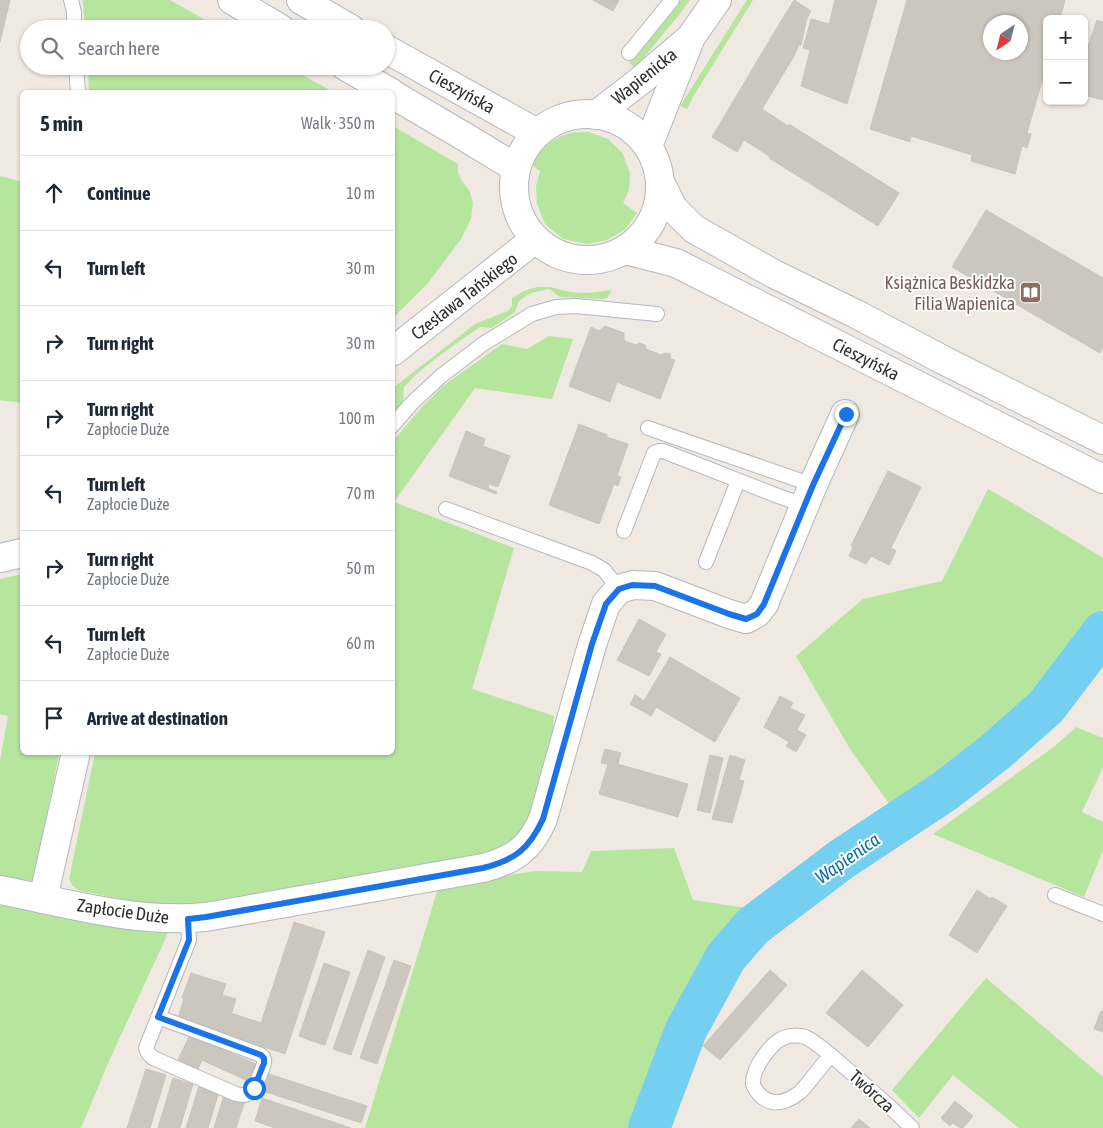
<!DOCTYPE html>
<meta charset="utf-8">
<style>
:root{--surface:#fff;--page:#f2f2f3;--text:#1f2937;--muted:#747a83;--line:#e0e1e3}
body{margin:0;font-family:"Asap Condensed",sans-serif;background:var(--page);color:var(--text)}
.controls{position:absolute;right:15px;top:15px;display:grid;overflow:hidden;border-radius:8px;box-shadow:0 1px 4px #0004}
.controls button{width:45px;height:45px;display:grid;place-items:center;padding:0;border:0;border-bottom:1px solid var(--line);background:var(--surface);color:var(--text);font:25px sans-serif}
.compass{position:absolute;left:983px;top:15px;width:45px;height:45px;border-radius:50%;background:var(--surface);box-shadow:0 1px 4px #0004;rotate:215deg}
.stop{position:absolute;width:15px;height:15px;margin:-11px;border:4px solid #1a73e8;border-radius:50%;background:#fff}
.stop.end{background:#1a73e8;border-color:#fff;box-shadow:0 1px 5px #0008}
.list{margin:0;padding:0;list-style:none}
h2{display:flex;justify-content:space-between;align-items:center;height:65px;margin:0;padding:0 20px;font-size:21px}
h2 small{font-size:16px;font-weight:400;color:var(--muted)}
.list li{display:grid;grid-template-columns:32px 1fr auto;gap:15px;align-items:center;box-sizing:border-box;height:75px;padding:0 20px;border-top:1px solid var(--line)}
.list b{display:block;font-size:19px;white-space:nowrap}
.list p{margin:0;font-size:16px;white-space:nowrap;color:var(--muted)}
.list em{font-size:16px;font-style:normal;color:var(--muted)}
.icon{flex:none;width:28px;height:28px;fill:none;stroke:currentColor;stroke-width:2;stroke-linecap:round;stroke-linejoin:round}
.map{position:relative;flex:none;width:1103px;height:1128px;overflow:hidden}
.search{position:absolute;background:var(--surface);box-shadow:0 1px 4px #0004;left:20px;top:20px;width:375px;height:55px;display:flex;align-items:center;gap:12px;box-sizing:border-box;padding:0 18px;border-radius:28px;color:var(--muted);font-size:19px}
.panel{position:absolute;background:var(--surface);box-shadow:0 1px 4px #0004;left:20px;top:90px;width:375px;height:665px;border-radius:8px}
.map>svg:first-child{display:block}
.green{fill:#b6e59e}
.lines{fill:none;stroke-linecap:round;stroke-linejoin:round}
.river{stroke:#75cff0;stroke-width:42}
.building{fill:#cbc7bf;stroke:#cbc5ba;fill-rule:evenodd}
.service-casing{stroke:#b4b7c1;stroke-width:16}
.minor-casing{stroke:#b4b7c1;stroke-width:30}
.tertiary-casing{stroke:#b4b7c1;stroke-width:30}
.secondary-casing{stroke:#b4b7c1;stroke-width:30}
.service{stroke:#fff;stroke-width:14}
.minor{stroke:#fff;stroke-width:28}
.tertiary{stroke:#fff;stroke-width:28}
.secondary{stroke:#fff;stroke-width:28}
.route{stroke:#1a73e8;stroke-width:6}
.labels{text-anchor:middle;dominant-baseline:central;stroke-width:4;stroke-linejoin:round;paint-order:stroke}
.street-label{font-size:18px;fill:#2e2e2e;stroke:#fff}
.education-label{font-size:18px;fill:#785e54;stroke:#fff;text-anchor:end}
.water-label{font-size:19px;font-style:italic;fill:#0d6fa3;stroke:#fff}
</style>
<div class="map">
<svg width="1103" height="1128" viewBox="0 0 1103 1128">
<rect width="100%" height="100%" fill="#efe9e1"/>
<g class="green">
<polygon points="83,0 170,0 221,29 85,29"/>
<polygon points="681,0 690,0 678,16 635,68 629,63"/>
<polygon points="747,0 753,0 693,97 687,109 680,106"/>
<polygon points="88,66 287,66 333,92 89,92"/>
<polygon points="393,126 458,164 458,172 462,181 469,190 473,202 471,219 461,239 428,283 393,318"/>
<path d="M589 132 608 139 623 154 630 173 629 190 623 203 637 213 625 229 607 240 587 244 563 239 545 224 537 204 536 186 540 171 529 163C540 149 552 138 570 133 576 132 583 132 589 132Z"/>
<polygon points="0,176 22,182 22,403 0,400"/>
<path d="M538 287H550L570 292 588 293 611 290V292L607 298 602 299 560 297 549 289 535 292 527 295 519 301 515 312 492 328 480 327C453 346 426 363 404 387L403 401 393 414V388L475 324 508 311 512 306V298C521 292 528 289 538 287Z"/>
<polygon points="549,336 573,339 552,399 475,388 394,502 514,548 472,689 554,716 551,748 529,821 510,843 480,855 404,867 187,908 142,904 78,890 72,885 69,879 95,753 392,752 393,441 421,408 443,386 502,344 527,349"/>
<polygon points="988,489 1021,508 1103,558 1103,609 1033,703 998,734 942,776 893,809 850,749 796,656 863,599 942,581"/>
<polygon points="22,574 22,752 59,753 35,879 26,885 0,881 0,761 8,716 0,714 0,579"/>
<polygon points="1076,727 1103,738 1103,767 1082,812 1103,822 1103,850 1084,897 933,834 1055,746"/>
<polygon points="674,848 693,900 760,910 716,956 672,1035 633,1128 365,1128 439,885 536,871 582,872 591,851"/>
<polygon points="0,903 169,931 109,1061 81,1128 0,1128"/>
<polygon points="986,978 1103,1077 1103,1128 1019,1128 953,1075 919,1118 892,1090"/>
</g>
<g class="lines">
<polyline class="river" points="649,1128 686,1030 726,957 753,926 842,859 945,791 995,752 1046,707 1103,632"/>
</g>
<g class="building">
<polygon points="0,0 10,0 0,42"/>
<polygon points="593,0 619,0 613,11"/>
<polygon points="794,0 811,11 807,18 801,45 799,45 793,58 768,43"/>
<polygon points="835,0 877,0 847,104 801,86 810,50 803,48 811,19 829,24"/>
<path d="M907 0H1065L1060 19H1047V64L1027 133 1031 134 1027 148 1022 146 1015 174 971 161 972 155 911 136 910 142 870 129ZM990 22H1020V52H990Z"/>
<polygon points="1097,20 1103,22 1103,100 1084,95 1084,58"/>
<polygon points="768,43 793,58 762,109 788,126 769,156 744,140 737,152 712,137"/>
<polygon points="789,124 899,193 878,226 769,158"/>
<polygon points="986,210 1103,278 1103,347 1100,353 952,267"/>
<polygon points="605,326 624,333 624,341 636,345 640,343 645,345 646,349 661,355 665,353 670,354 671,359 675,360 660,399 617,382 610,402 569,386 591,327 599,331"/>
<polygon points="579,424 607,435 607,437 628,444 617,476 621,477 618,486 614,484 599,524 549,505"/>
<polygon points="466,431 485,439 483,446 510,456 498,487 489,484 488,488 497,492 496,494 449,476"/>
<polygon points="888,471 921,487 891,548 896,551 889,565 871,556 866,564 849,556 853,547 851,546"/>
<polygon points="639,619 666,634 656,652 661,654 649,676 617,660"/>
<polygon points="670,657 740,698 715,742 656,707 651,716 630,704 635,695 644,701"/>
<polygon points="780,696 793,703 790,708 805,715 797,730 806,735 796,752 786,746 789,742 764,727"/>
<polygon points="605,749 621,753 618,764 688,784 678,817 599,794 608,764 601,763"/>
<polygon points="710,755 723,758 710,813 697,810"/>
<polygon points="730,755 745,760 739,780 744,781 732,823 712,819"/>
<polygon points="977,890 991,899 992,897 1007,906 977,953 949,935"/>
<polygon points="294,922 325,932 285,1054 225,1034 231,1013 261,1023"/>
<polygon points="368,950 385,957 351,1055 333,1049"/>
<polygon points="394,960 411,966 377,1064 360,1058"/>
<polygon points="324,963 338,968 312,1041 299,1036"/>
<polygon points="338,968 350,972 325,1045 312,1041"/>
<polygon points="770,970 787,985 720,1060 703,1046"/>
<polygon points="862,970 903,1005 868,1047 826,1013"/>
<polygon points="191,973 226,984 222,995 236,999 225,1034 178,1018 184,998 182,998"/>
<polygon points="1101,1011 1103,1012 1103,1032 1094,1029"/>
<polygon points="190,1035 256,1064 248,1081 202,1060 197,1071 177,1062"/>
<polygon points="146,1069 166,1075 150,1128 127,1128"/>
<polygon points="269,1074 367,1106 361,1123 263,1091"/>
<polygon points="173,1078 193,1084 180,1128 158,1128"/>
<polygon points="199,1086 219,1092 208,1128 186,1128"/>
<polygon points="224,1095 245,1101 236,1128 214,1128"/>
<polygon points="262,1098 351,1128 275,1128 255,1121"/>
<polygon points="955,1101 973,1116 963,1128 960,1128 953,1123 950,1126 941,1118"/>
<polygon points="859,1119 870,1128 851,1128"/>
</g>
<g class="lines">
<defs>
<g id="service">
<polyline points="71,0 74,12 74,29"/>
<polyline points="629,53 672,0"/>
<polyline points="76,66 78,92"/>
<polyline points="392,426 411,404 441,376 483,344 532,314 556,307 576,306 657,314"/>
<polyline points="648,428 813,485"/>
<polyline points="446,509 592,563 604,570 619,589"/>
<polyline points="624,531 654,453 659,451 663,451 778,496 804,505"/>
<polyline points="706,562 738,481"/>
<polyline points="1055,895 1103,914"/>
<path d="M158 1017 261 1055C264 1058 265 1058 264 1062 264 1067 254 1089 251 1092 246 1096 241 1095 236 1094L153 1058 148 1053 146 1048 189 940 188 919"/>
<path d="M831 1055C823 1064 816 1073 809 1082 806 1085 803 1090 799 1093 787 1102 773 1107 761 1096 758 1093 754 1089 753 1084 752 1069 770 1044 783 1038 789 1035 799 1035 805 1037 815 1041 825 1051 833 1057 860 1080 887 1103 912 1128"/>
</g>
<g id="minor">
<polyline points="596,115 640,81 688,40"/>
<polyline points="648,146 691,37 717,0"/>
<path d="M0 890C67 903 137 924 206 917L483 868C514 860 530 849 543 819L592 645 606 604 619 589 633 585 655 586 729 614 746 619 757 613 764 604 813 485 845 414"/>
<polyline points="43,899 76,752"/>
</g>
<g id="tertiary">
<polyline points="392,352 535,239"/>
<polyline points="0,558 22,553"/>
</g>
<g id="secondary">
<polyline points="232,0 281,29"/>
<polyline points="301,0 351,29"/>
<polyline points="386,49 537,133"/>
<polyline points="345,66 390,92"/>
<polyline points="392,94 465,137 516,168"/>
<circle cx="587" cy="187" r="73"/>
<polyline points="660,182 673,208 694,229 774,274 856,314 945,361 1103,440"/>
<polyline points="625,250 676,263 1103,479"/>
</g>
</defs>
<use href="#service" class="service-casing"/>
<use href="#minor" class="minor-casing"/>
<use href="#tertiary" class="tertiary-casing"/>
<use href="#secondary" class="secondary-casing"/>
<use href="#service" class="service"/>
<use href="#minor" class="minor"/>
<use href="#tertiary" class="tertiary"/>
<use href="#secondary" class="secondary"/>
</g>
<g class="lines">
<path class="route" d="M254 1088 264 1063V1058L261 1055 158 1017 189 940 188 919 206 917 483 868C515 860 529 849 543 819L592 644 606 604 619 589 632 585 655 586 729 614 746 619 757 614 764 604 813 485 846 414"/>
</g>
<defs>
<symbol id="library-square" viewBox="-11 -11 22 22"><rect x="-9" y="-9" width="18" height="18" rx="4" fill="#8d6e63" stroke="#fff"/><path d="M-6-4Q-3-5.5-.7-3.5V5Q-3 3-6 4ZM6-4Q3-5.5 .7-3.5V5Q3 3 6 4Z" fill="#fff"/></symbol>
</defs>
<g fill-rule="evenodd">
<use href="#library-square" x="1018" y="280" width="25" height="25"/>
</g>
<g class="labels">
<g class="street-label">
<text transform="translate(644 76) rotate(-39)">Wapienicka</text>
<text transform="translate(462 91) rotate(29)">Cieszyńska</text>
<text transform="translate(464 296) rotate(-38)">Czesława Tańskiego</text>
<text transform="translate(866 359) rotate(27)">Cieszyńska</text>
<text transform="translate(123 911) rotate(8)">Zapłocie Duże</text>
<text transform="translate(872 1091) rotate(42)">Twórcza</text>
</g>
<g class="education-label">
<text x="1015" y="282">Książnica Beskidzka<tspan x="1015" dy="21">Filia Wapienica</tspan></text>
</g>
<g class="water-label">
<text transform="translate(847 858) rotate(-35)">Wapienica</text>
</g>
</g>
</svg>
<div class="controls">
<button>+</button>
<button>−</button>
</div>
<svg class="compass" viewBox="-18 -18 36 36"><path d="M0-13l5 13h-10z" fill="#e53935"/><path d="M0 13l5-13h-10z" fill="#747a83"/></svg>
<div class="stop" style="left:254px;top:1088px"></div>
<div class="stop end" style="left:846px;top:414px"></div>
<div class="search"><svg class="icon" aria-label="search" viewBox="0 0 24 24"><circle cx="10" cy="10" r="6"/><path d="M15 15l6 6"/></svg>Search here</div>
<section class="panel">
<h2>5 min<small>Walk · 350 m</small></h2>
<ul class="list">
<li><svg class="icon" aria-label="ahead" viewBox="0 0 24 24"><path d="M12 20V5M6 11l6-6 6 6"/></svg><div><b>Continue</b></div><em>10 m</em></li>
<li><svg class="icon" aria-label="left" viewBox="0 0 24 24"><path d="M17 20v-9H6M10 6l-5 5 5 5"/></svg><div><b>Turn left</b></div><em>30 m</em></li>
<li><svg class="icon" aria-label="right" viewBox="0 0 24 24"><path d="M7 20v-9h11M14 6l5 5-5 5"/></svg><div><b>Turn right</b></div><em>30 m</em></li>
<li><svg class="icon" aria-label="right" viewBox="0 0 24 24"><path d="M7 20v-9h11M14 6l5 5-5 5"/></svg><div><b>Turn right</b><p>Zapłocie Duże</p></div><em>100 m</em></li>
<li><svg class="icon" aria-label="left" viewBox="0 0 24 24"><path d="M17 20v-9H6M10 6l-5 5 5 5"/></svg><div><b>Turn left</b><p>Zapłocie Duże</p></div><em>70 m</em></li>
<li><svg class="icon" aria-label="right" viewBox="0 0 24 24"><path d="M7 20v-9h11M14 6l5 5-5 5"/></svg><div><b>Turn right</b><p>Zapłocie Duże</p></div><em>50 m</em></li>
<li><svg class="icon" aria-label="left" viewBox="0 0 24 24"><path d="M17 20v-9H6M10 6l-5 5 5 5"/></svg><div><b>Turn left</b><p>Zapłocie Duże</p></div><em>60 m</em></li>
<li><svg class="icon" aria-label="arrive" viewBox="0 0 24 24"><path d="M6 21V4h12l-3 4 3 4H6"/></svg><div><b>Arrive at destination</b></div></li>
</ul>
</section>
</div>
